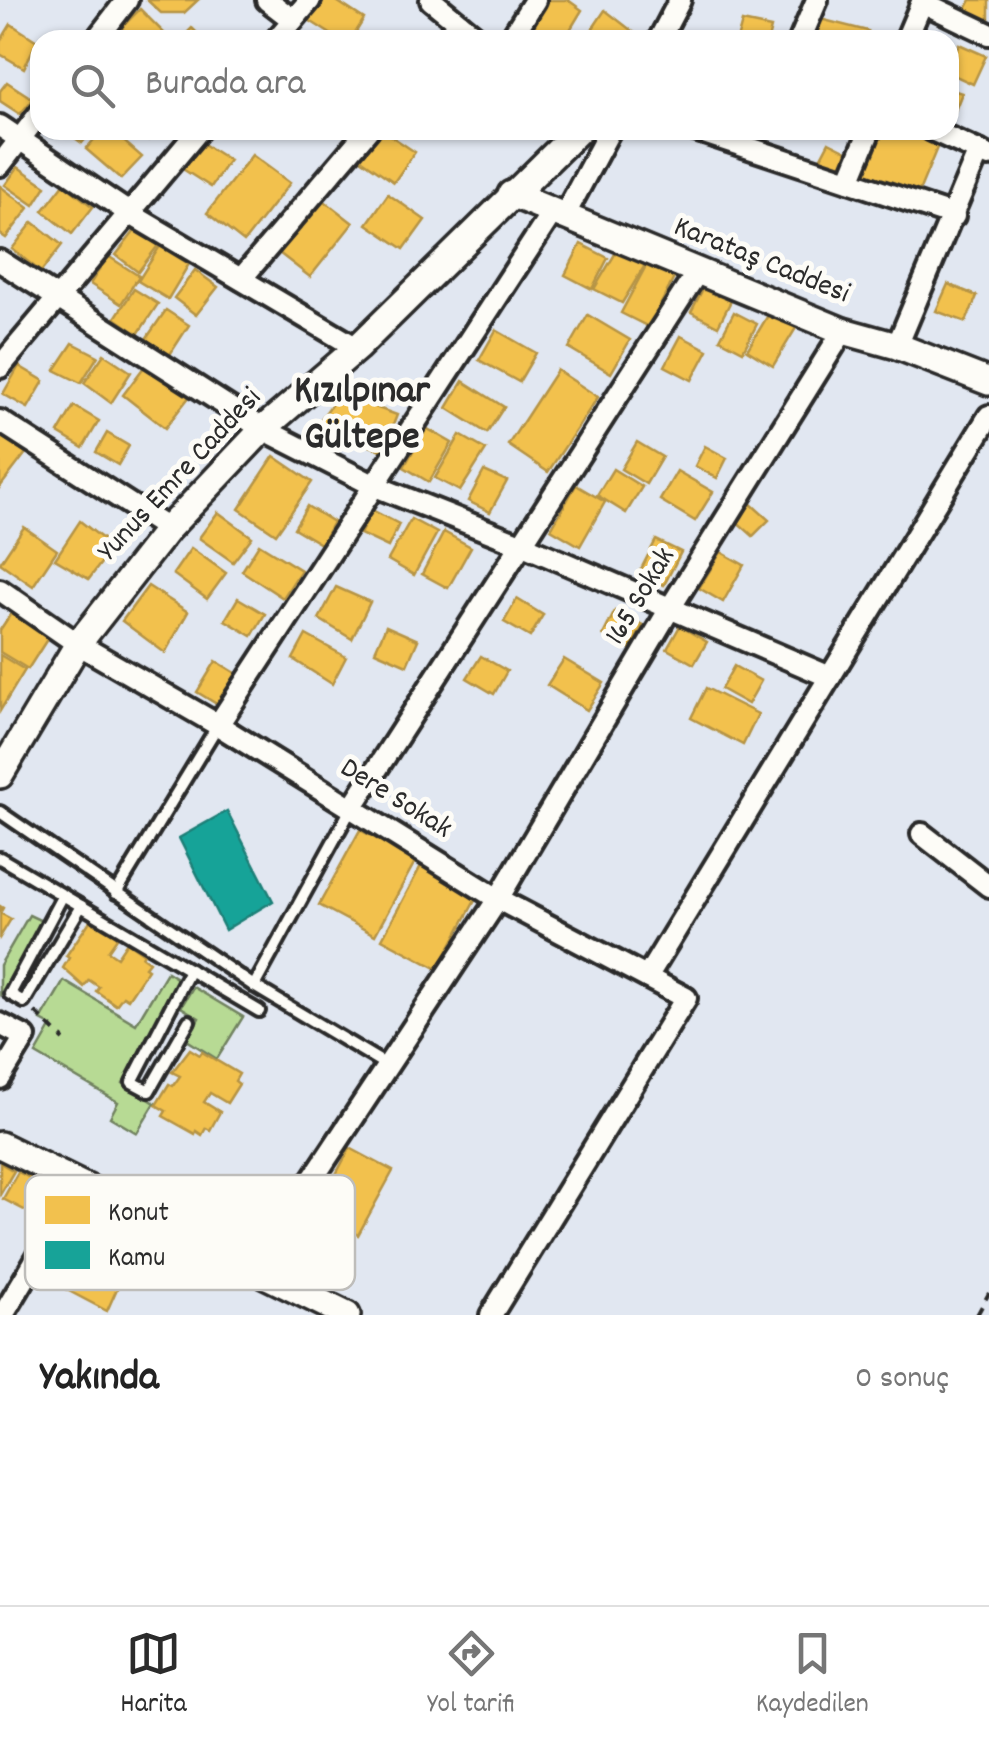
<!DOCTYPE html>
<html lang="tr">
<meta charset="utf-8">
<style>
:root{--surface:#fff;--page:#f2f2f2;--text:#222;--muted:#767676;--line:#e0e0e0;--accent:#2b2b2b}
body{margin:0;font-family:Dekko,sans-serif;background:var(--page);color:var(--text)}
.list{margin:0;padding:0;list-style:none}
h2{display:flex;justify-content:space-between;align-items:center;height:130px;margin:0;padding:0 40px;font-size:42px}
h2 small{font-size:32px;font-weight:400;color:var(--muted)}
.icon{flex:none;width:55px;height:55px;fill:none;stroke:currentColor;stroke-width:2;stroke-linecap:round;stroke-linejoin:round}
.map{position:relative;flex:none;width:989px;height:1315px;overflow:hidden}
.search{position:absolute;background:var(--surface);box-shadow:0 2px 8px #0004;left:30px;right:30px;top:30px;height:110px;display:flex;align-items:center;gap:25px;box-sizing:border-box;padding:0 35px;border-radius:30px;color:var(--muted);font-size:38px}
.sheet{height:290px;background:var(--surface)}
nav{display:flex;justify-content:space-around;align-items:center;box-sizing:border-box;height:140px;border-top:2px solid var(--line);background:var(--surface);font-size:28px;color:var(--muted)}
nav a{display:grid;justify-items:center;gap:5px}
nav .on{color:var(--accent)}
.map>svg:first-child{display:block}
.green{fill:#b7da94;stroke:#718260;stroke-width:2.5}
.homes{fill:#f2c14e;stroke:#b69444;stroke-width:2.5}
.public{fill:#17a398;stroke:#1d7f77;stroke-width:2.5}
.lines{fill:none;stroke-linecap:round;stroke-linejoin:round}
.service-casing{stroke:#2b2b2b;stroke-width:18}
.minor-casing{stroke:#2b2b2b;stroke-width:28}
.tertiary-casing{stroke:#2b2b2b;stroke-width:32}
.path{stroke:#2b2b2b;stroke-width:4;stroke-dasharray:10 8;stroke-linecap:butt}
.service{stroke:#fdfcf7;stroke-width:10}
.minor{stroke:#fdfcf7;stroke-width:20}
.tertiary{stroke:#fdfcf7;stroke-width:25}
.labels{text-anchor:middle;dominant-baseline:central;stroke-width:10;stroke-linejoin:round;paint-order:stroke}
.street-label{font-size:30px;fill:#2b2b2b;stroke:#fdfcf7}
.district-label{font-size:40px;font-weight:bold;fill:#2b2b2b;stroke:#fdfcf7}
.key{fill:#fdfcf7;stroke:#bebdba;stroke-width:2.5}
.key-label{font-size:28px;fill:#2b2b2b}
</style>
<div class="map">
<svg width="989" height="1315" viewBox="0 0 989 1315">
<rect width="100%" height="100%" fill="#e1e7f1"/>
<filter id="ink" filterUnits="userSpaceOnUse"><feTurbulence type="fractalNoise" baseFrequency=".01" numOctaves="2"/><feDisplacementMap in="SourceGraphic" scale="20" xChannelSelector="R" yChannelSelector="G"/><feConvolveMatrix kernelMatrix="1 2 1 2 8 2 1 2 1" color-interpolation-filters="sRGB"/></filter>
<g filter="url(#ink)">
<g class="green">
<polygon points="29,915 42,921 0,995 0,965"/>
<polygon points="167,972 181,981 123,1083 155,1103 137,1133 110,1117 118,1102 36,1054 52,1026 41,1020 64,981 136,1024"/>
<polygon points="193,987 243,1017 217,1059 187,1040 199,1018 181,1007"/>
</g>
<g class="homes">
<polygon points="147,0 198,0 184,13 161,13"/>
<polygon points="320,0 335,0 364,19 351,40 340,40 307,19"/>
<polygon points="547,0 568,0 582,10 564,40 527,40"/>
<polygon points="971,0 989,0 989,27 964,13"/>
<polygon points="140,9 169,38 167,40 136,40 121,28"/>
<polygon points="605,10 636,34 633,40 585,40"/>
<polygon points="820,19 868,31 864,40 811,40"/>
<polygon points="742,22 771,28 768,40 737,40"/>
<polygon points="11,24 37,41 24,68 0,54 0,42"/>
<polygon points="192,28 204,40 180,40"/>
<polygon points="959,44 986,56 973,84 949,73 949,64"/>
<polygon points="7,82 33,99 20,114 0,101 0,91"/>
<polygon points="949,89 962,93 954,113 949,111"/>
<polygon points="64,130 93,130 82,143"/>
<polygon points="102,130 111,130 142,157 121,179 86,149"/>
<polygon points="136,130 160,130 149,140"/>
<polygon points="376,130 382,130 415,152 394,182 358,157"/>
<polygon points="884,130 921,130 941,138 918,194 866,173"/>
<polygon points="199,141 229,160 211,187 181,168"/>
<polygon points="829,142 849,152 840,170 819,161"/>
<polygon points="252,155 290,183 244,242 207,213"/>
<polygon points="18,167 46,186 34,205 5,185"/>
<polygon points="64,184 93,207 72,234 43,211"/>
<polygon points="0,186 29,208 6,238 0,234"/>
<polygon points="388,194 425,220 404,249 367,224"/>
<polygon points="322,199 353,223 310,277 279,253"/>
<polygon points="33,222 62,245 41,272 12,249"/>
<polygon points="141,223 163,239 138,272 116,255"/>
<polygon points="581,244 608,258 592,289 565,275"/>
<polygon points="160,246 189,264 168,299 138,281"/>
<polygon points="618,249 647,262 622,303 594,289"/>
<polygon points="108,256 139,276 121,304 90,284"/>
<polygon points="648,262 675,276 649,327 621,313"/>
<polygon points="195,270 218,287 196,315 174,298"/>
<polygon points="707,281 734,295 718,326 691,312"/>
<polygon points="948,284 977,296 966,322 936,311"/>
<polygon points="134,289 158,304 138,334 115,318"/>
<polygon points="166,310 189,325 169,356 146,339"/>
<polygon points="734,312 757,324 743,351 720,339"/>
<polygon points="770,312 796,328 773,366 747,350"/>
<polygon points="588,315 630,340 611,373 569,348"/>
<polygon points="496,330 536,353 519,382 479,360"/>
<polygon points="681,336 708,350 692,380 665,366"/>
<polygon points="73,343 98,356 81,383 55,370"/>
<polygon points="104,354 131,372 111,403 84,383"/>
<polygon points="147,363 190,396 165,428 123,395"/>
<polygon points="19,366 44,381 28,408 3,394"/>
<polygon points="557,370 598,397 548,472 508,445"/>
<polygon points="463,381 504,407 487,433 447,408"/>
<polygon points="339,394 397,415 383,451 316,426"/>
<polygon points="74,406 99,421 83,448 58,433"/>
<polygon points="426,428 452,443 429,482 404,467"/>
<polygon points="0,433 26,453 0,487"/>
<polygon points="107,433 129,446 118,465 96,452"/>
<polygon points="460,435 486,450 460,491 435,478"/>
<polygon points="637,442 662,457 646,484 621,469"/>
<polygon points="705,446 727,458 717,478 695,466"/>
<polygon points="274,456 312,482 276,534 239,509"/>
<polygon points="613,469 642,487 626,513 597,495"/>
<polygon points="484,471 507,481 490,512 468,501"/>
<polygon points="677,471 713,492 695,521 660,500"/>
<polygon points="576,485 605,502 580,546 551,529"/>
<polygon points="750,503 769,520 753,536 735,520"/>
<polygon points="307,506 333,522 321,544 294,528"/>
<polygon points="372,510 399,524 388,547 360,534"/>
<polygon points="218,512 252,537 233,562 199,538"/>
<polygon points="411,519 437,533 414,575 388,560"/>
<polygon points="80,521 113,547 89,579 55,559"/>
<polygon points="24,527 57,550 33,586 0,563"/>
<polygon points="444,532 471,547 448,588 422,574"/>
<polygon points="656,540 681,552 664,585 639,573"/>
<polygon points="259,544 301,570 283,598 242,571"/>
<polygon points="191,548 226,573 207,599 173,574"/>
<polygon points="721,552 744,565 723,602 699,588"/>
<polygon points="148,586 188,612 165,653 122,621"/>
<polygon points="336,587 370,602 352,639 319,619"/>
<polygon points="238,598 265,614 252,636 225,620"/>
<polygon points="517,599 543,615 530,637 504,622"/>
<polygon points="14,609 51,633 28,669 0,652 0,630"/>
<polygon points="615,611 643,625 631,649 603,635"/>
<polygon points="386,626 418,640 407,665 375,651"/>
<polygon points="680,626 707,642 694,664 667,649"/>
<polygon points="306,635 346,657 332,684 293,659"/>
<polygon points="0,655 25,670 0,711"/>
<polygon points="481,656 507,671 494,694 467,678"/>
<polygon points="564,659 604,683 587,710 547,685"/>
<polygon points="216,661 239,675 220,706 197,692"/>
<polygon points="734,666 761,681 748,704 721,689"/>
<polygon points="706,688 758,714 743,745 691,718"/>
<polygon points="360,830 416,860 375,935 319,905"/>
<polygon points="422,864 478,895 438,969 382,939"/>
<polygon points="0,906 3,908 0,913 11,919 0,937"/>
<polygon points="90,921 98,926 101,922 119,935 108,951 117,957 127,942 144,954 142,957 149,962 145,967 148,969 128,999 123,996 116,1005 96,991 99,987 89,980 84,987 63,968 69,958 66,956"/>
<polygon points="190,1049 200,1055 202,1052 239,1074 235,1081 239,1084 227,1103 210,1093 204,1102 220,1112 210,1130 206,1128 202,1135 196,1131 195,1134 163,1116 166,1111 156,1105 169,1084 173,1086 180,1076 172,1072"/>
<polygon points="350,1148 393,1171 358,1235 316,1212"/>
<polygon points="0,1163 14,1171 0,1195"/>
<polygon points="18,1172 53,1190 38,1217 3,1199"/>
<polygon points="65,1254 124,1273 107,1311 50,1281"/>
</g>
<polygon class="public" points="227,811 273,901 225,930 179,838"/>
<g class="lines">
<defs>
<g id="service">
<polyline points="0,812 254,986 388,1066"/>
<polyline points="0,858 259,1011"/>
<polyline points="116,893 218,725"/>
<polyline points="63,895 10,994 24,1002 81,906"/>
<polyline points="254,986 351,809"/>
<polyline points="189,1021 149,1091 132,1082 190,970"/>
</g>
<g id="minor">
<polyline points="267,0 293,20"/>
<polyline points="431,0 480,40"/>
<polyline points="922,2 989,34"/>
<polyline points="96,40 127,0"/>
<polyline points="276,40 310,0"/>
<polyline points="444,40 459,23"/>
<polyline points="510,40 535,0"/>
<polyline points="659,40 680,0"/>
<polyline points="800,40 817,0"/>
<polyline points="906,40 923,0"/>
<polyline points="0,126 129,213 357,348"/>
<polyline points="695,130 954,216"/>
<polyline points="932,130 989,156"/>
<polyline points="0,165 40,113"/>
<polyline points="849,181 870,130"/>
<polyline points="563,218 610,130"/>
<polyline points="0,261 263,429 375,486 523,545 830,677"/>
<polyline points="241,279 368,130"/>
<polyline points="897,346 979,151"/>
<polyline points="0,367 199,130"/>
<polyline points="0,421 168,529"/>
<polyline points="0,590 78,644 218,725 498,899 686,998 491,1315"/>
<polyline points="218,725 552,213"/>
<polyline points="351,809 698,271"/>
<polyline points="922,834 989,886"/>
<polyline points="647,977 989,416"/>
<polyline points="0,1024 25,1037 0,1078"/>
<polyline points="253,1269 498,899 669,610 843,331"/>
<polyline points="3,1315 81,1184"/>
</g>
<g id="tertiary">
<polyline points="511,194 843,331 897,346 989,382"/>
<polyline points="0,775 78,644 168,529 263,429 357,348 579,130"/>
<polyline points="0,1145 347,1315"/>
</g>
</defs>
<use href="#service" class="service-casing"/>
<use href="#minor" class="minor-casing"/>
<use href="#tertiary" class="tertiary-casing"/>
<g class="path">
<polyline points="35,1012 64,1040"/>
<polyline points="977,1315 989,1293"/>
</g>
<use href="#service" class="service"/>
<use href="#minor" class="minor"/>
<use href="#tertiary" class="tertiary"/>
</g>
</g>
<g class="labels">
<g class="street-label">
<text transform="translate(761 262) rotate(22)">Karataş Caddesi</text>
<text transform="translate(181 476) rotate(-47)">Yunus Emre Caddesi</text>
<text transform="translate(642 597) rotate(-59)">165 Sokak</text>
<text transform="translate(395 800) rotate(32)">Dere Sokak</text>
</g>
<g class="district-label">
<text x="362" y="393">Kızılpınar<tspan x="362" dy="46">Gültepe</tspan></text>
</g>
</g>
<rect x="25" y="1175" width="330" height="115" rx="15" class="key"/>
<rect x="45" y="1196" width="45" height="28" fill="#f2c14e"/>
<rect x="45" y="1241" width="45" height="28" fill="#17a398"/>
<g class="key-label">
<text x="108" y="1220">Konut</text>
<text x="108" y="1265">Kamu</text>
</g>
</svg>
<div class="search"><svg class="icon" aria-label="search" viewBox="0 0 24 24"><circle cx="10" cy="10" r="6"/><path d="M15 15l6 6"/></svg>Burada ara</div>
</div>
<section class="sheet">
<h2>Yakında<small>0 sonuç</small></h2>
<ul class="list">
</ul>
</section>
<nav>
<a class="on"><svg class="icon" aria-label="map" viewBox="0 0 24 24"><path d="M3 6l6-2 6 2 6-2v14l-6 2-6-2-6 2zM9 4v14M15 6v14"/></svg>Harita</a>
<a><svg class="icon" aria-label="directions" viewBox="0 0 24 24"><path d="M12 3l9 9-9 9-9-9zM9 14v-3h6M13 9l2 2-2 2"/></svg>Yol tarifi</a>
<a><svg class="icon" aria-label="saved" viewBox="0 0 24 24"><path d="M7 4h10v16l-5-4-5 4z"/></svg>Kaydedilen</a>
</nav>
